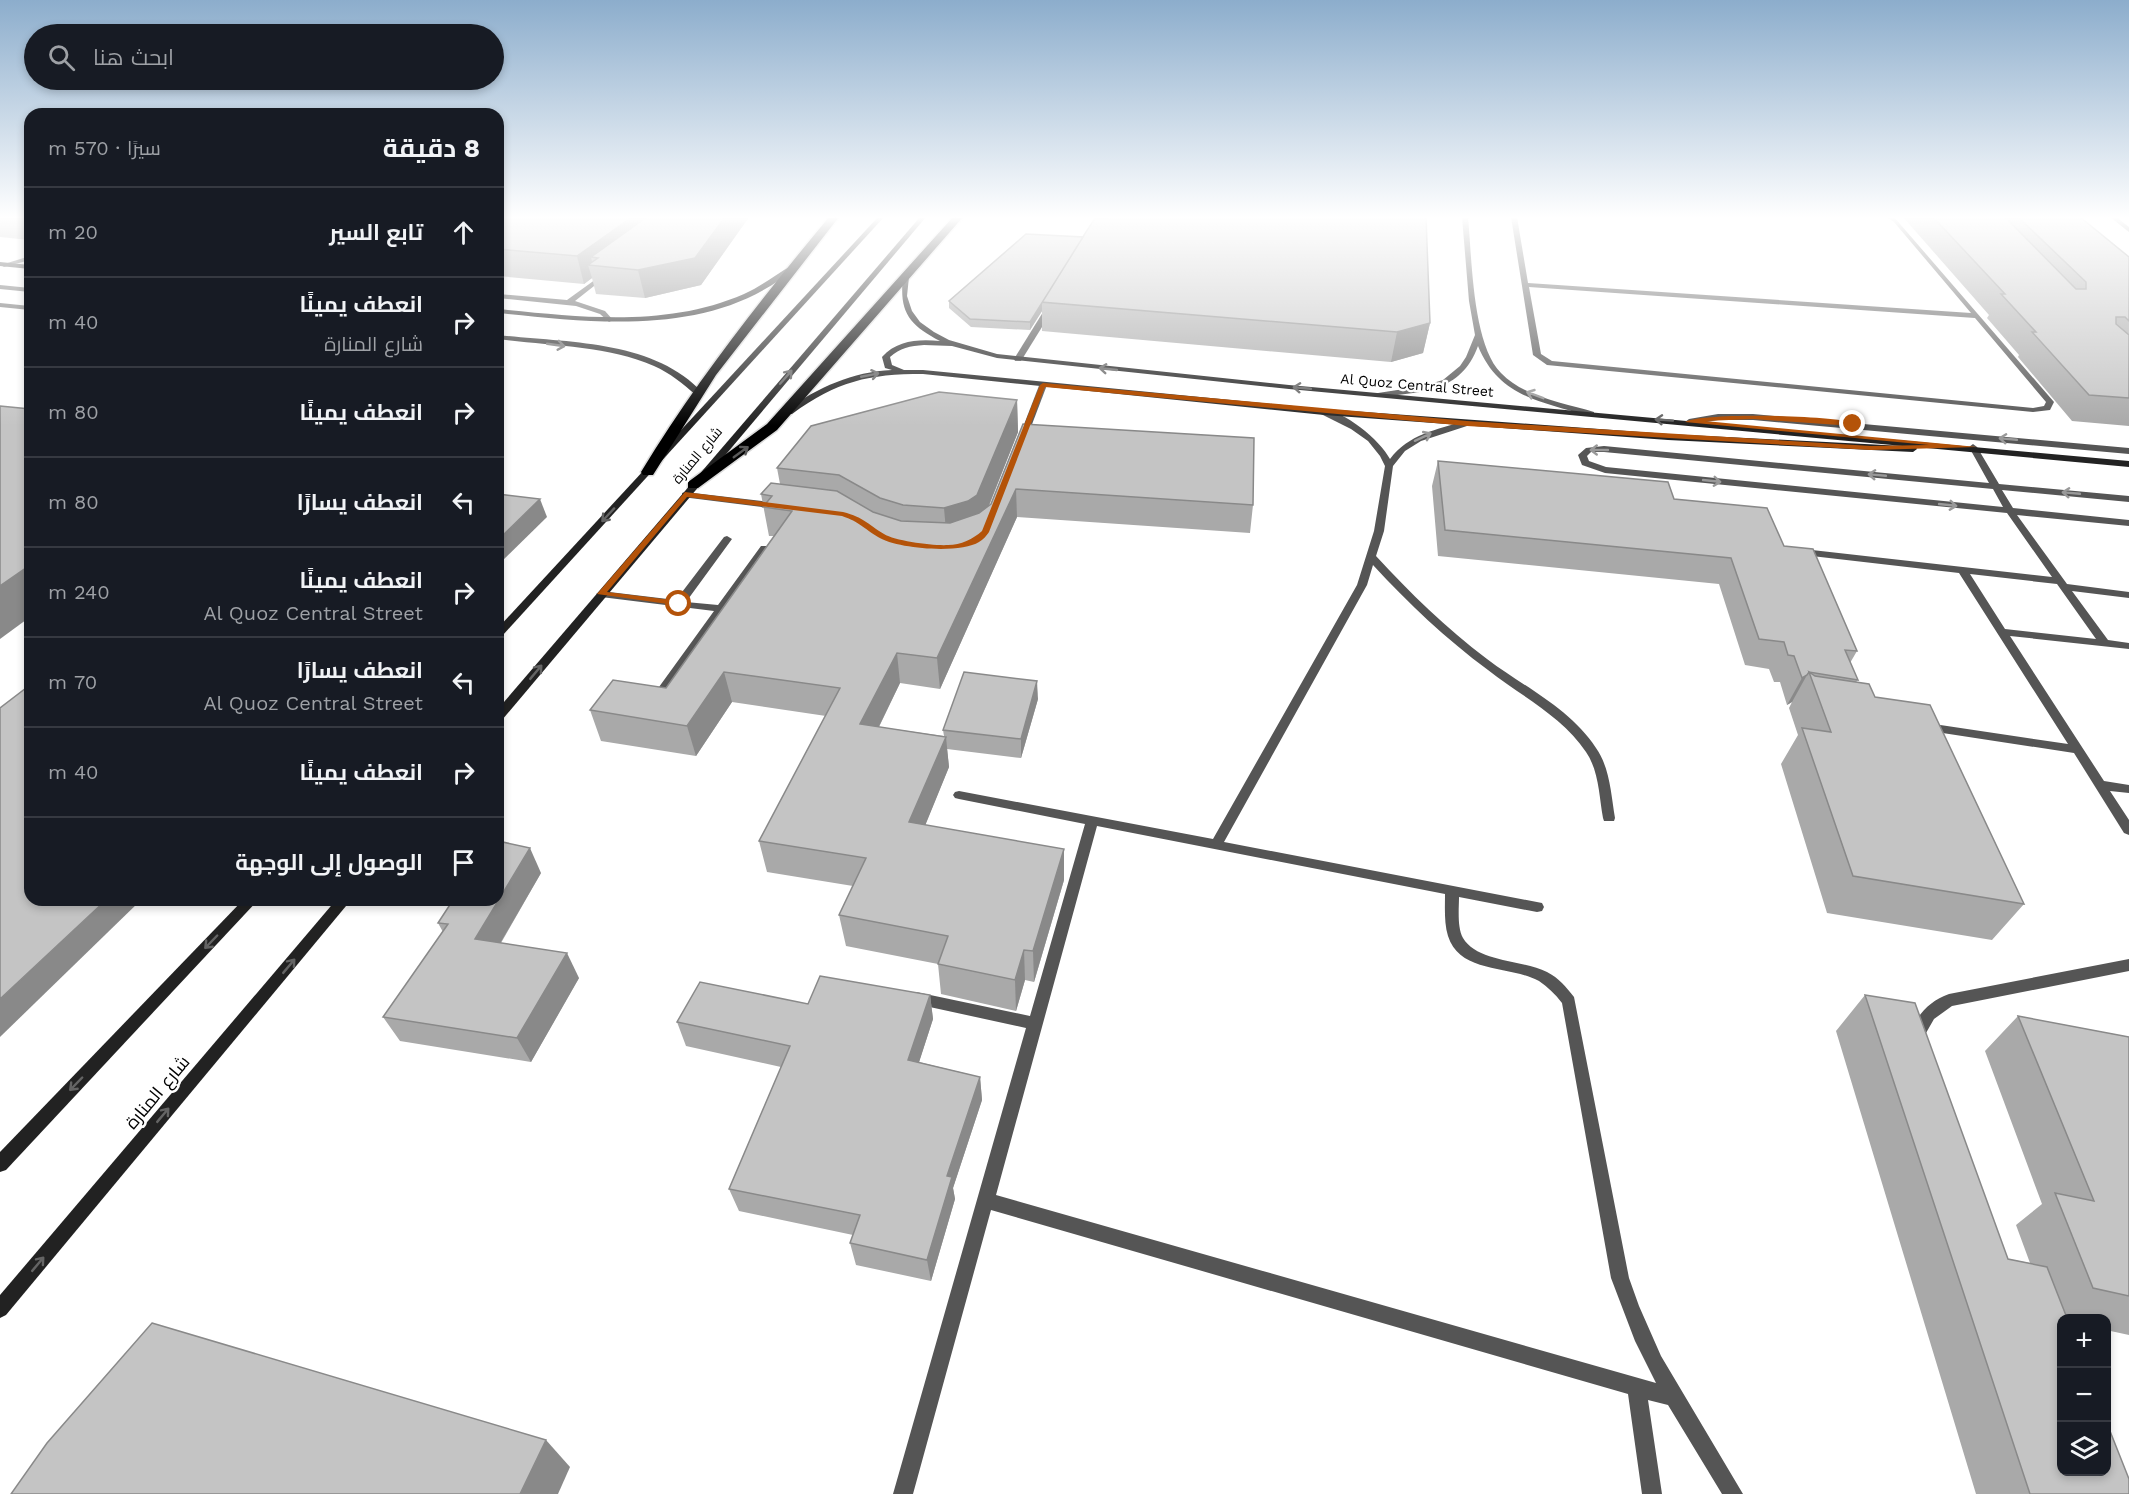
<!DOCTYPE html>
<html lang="ar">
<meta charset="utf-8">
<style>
:root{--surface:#171b24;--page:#242831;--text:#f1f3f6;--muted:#9ea1a6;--line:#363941}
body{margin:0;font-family:"Work Sans",Cairo,sans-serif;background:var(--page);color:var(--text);direction:rtl}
.controls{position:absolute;right:18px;bottom:18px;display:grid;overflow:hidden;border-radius:12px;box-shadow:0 3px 9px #0003}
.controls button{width:54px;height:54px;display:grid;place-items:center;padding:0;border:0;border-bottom:2px solid var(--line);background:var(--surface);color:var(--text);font:30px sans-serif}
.stop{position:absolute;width:18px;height:18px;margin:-14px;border:4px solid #b45309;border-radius:50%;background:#fff}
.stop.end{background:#b45309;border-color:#fff;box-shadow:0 2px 6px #0008}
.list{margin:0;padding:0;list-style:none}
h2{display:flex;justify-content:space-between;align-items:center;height:78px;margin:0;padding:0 24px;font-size:26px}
h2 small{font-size:20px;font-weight:400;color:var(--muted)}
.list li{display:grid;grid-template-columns:39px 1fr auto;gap:18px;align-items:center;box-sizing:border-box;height:90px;padding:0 24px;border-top:2px solid var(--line)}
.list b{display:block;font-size:22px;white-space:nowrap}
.list p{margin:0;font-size:20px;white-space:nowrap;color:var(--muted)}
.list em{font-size:20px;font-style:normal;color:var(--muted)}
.icon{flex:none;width:33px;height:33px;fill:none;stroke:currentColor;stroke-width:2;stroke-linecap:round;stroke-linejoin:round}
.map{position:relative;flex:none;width:2129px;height:1494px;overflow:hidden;direction:ltr}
.search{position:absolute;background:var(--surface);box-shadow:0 3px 9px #0003;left:24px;top:24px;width:480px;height:66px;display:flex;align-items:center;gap:15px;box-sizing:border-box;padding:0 21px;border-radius:33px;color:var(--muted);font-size:22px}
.panel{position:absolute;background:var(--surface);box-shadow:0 3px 9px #0003;left:24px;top:108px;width:480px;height:798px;border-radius:18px;direction:rtl}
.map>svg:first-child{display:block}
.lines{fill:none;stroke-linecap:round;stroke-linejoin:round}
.highway-casing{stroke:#dbdbdb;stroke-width:3}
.lane{fill:#555;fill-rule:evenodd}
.street{fill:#555;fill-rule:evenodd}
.secondary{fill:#222;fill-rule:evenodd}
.highway{fill:#000;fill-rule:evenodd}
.wall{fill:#a9a9a9}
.shaded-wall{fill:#898989}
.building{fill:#c4c4c4;stroke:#898989;stroke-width:1.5}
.oneway{stroke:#646464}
.oneway2{stroke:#999}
.oneway3{stroke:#595959}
.route{fill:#b45309}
.labels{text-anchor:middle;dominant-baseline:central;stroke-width:5;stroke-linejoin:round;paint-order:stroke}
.far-street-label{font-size:14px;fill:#000;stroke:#fff}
.near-street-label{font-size:18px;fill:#000;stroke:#fff}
</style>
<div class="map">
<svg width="2129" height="1494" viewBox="0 0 2129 1494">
<rect width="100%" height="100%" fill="#fff"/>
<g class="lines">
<defs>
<g id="highway">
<path d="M829 217H839L716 375 653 475H643L641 472C696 381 762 298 829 217Z"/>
<polygon points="953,217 963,217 777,430 698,488 688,488 688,482 767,424"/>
</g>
</defs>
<use href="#highway" class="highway-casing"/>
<g class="lane">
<path d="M1511 217H1517L1528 283 1971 313 1894 222 1887 217H1894L2054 402 2050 410 2033 412 1547 365 1533 355ZM1529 287 1975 318 2046 402 2044 406 2033 408 1552 361 1541 354Z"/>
<polygon points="2110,217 2116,217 2129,227 2129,232"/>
<polygon points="30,256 30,260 4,267 1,265"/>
<polygon points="603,274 608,275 575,301 605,311 613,320 609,322 600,314 576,306 498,298 498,294 567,300"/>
<polygon points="0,285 30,288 30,292 0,289"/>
<polygon points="0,303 30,306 30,310 0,307"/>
<polygon points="1048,304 1055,306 1021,361 1015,361 1014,359"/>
<polygon points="1040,383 1047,385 1026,440 1019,442 1018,440"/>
<path d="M1321 410C1343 409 1380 440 1390 459 1409 434 1436 430 1464 421H1470V425L1421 441 1405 451 1393 466 1384 531 1376 556C1410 593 1446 628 1487 659 1524 687 1570 708 1596 748 1610 768 1611 794 1615 818L1614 821H1604L1603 818C1599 796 1599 771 1586 752 1562 716 1521 696 1488 670 1446 639 1408 603 1373 565L1367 585 1224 842 1542 903 1544 907 1542 911 1537 912 1459 897C1459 909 1457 927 1463 938 1477 962 1523 960 1547 972 1559 978 1566 987 1574 997L1629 1278 1639 1306 1661 1356 1743 1494H1722L1668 1405 1648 1400 1662 1494H1642L1628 1394 991 1210 913 1494H893L1026 1028 916 1004 911 1002 909 998 911 994 916 992 1030 1016 1085 824 959 799 955 798 953 795 955 792 959 791 1213 839 1357 585 1374 531 1385 466 1380 456 1368 441 1351 429 1321 414ZM1097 826 1445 894C1445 908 1444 923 1448 936 1460 974 1510 965 1539 981 1548 987 1555 994 1562 1003L1611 1278 1635 1341 1656 1383 996 1195Z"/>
<polygon points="1718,414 1753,414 2129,448 2129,454 1753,420 1718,420 1689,425 1685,422 1689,419"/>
<path d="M1973 444 1977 447 1999 484 2129 496V502L2002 490 2013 508 2129 520V526L2017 515 2067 584 2129 592V598L2072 591 2108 640 2129 643V649L2010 636 2104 781 2129 785V793L2110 791 2129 820V835L2124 833 2074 753 1923 730 1921 727 1927 723 2068 744 1959 573 1803 555 1798 552 1803 549 2052 577 2007 513 1605 473 1582 465 1578 455 1586 448 1604 446 1989 483 1969 447ZM1591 452H1604L1993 489 2003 507 1606 467 1589 461 1587 456ZM1970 574 2057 584 2096 639 2005 629Z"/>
<polygon points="685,492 778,503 783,506 778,509 682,497 682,493"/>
<polygon points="727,536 732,539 686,602 718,605 761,546 767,546 769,548 667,693 659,693 657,690 659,687 714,611 601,597 596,594 601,591 676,600 724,537"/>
<path d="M2129 959V971L1952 1006 1934 1019 1922 1040 1917 1042 1912 1040 1909 1035C1917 1015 1929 1001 1949 994Z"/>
</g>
<path class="street" d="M1462 217H1468C1472 257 1472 344 1501 373 1524 397 1564 403 1594 412V416H1588C1540 401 1499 397 1478 346 1461 393 1421 392 1378 397L1374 395 1378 393 1423 386 1443 380 1460 366 1466 357 1475 335 1469 301Z"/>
<g class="secondary">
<polygon points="878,217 884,217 502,636 498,637 498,628"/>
<polygon points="920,217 926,217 502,720 498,721 498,709"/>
<polygon points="0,262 30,265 30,269 0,266"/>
<path d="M791 266 796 267C715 338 596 323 498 313V309C579 317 666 328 744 294 760 287 775 275 791 266Z"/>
<path d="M906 275 909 277 907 296 912 311 920 322 934 332 949 340 997 354 1289 385 2129 461V467L1916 447 1917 449 1913 452 1668 440 1324 415 923 374C868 374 838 381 792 414H786V410C819 387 852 372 892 370L885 368 882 357C897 340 919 339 940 341 909 325 899 312 903 277ZM924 345 952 346 997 358 1289 389 1903 446 1668 434 1324 409 923 370H904L892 365 890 357C900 348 910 346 924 345Z"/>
<path d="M498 335C566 343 653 339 703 393L696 395C683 384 670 373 654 366 606 345 549 346 498 339Z"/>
<polygon points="243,900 258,900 6,1170 0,1172 0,1152"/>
<polygon points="336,900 351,900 6,1315 0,1318 0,1295"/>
</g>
<use href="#highway" class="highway"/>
</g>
<g class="wall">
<polygon points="0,217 30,217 30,240 0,237"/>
<polygon points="498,217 749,217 701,285 645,298 596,294 592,278 584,284 498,276"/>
<polygon points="1903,217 2080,217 2129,257 2129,426 2072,421 2018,357 2019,355 1987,318 1989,315"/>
<polygon points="1026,234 1430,323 1423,353 1391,362 1042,331 1042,311 1030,330 971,327 949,308 949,301"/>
<polygon points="1017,400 1018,432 989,506 991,504 1023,424 1253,505 1250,533 1017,517 940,689 900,683 879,727 944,736 943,730 1038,699 1021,758 947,749 949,767 925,825 1064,880 1034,982 1025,980 1016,1011 941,994 938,964 846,946 839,915 853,886 767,872 759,841 826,716 732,702 696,756 601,741 590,710 666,688 774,536 769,536 761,494 780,484 777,468"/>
<polygon points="1438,461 1674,499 1784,546 1857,651 1850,663 1858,680 1856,682 1875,697 2024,904 1992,940 1827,913 1781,764 1798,735 1789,708 1792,702 1787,705 1780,682 1774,682 1769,669 1745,665 1719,584 1438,556 1432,486"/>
<polygon points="541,873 501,943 579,978 531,1062 400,1041 383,1017 443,932 438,923"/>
<polygon points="930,995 933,1019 919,1062 980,1077 982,1100 953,1188 955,1199 931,1281 856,1265 850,1243 853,1235 739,1211 729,1189 781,1067 686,1046 677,1022 808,1004"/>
<polygon points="1865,995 2008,1259 2030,1263 2016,1225 2042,1204 1985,1051 2018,1016 2129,1037 2129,1335 2106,1330 2106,1318 2061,1318 2129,1494 1976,1494 1836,1031"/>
</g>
<g class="shaded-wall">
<polygon points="632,217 674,217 598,258 591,257 593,266 588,265 592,278 584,284 577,256"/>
<polygon points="725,217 749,217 701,285 645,298 638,270"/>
<polygon points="1042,303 1042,311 1030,330 1030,322"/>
<polygon points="1430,323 1423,353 1391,362 1397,332"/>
<polygon points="1017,400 1018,432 979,530 947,542 944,508"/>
<polygon points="1016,489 1017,517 940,689 937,658"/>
<polygon points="540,499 547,517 498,565 498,540"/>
<polygon points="30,565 30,617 0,639 0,586"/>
<polygon points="897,653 900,683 865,755 860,724"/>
<polygon points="724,672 732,702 696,756 687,726"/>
<polygon points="1807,675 1792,702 1787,705 1802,678"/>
<polygon points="1037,681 1038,699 1021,758 1021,739"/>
<polygon points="946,737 949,767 914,853 909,822"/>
<polygon points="530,848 541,873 488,964 475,939"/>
<polygon points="1064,849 1064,880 1034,982 1033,951"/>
<polygon points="106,900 141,900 0,1037 0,999"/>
<polygon points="1024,950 1025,980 1016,1011 1015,980"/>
<polygon points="567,953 579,978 531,1062 517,1038"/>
<polygon points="930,995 933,1019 912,1084 908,1060"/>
<polygon points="980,1077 982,1100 953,1188 955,1199 931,1281 927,1260 947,1176"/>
<polygon points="546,1440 570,1467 558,1494 520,1494"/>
</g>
<g class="building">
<polygon points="498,217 632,217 577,256 498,249"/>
<polygon points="647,217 725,217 695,258 638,270 588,265 598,258 591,257"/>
<polygon points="1108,217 1426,217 1430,323 1397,332 1041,302 1095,218 1106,219"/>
<polygon points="1933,217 2005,217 2076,289 2086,289 2086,282 2018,217 2080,217 2129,257 2129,321 2125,317 2116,317 2116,324 2129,335 2129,398 2089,395 2032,332 2036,332 2001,294 2005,294"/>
<polygon points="1026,234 1083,237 1030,322 970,319 949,301"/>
<polygon points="939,392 1017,400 977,495 968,501 944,508 903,505 880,498 839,475 777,468 811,426"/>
<polygon points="0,406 30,409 30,565 0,586"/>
<polygon points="1023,424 1254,438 1253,505 1016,489 937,658 897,653 860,724 946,737 909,822 1064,849 1033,951 1024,950 1015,980 938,964 948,936 839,915 866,858 759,841 840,688 724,672 687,726 590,710 613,680 666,688 792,511 763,507 772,496 761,494 771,483 837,491 873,512 901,521 950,523 979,513 991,504"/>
<polygon points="1438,461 1668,482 1674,499 1767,508 1784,546 1813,549 1857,651 1845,650 1858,680 1809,672 1807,675 1802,678 1794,656 1788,655 1784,642 1759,639 1731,558 1445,530"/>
<polygon points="498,494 540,499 498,540"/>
<polygon points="964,672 1037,681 1021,739 943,730"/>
<polygon points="1809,672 1815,676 1869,684 1875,697 1930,705 2024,904 1853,876 1802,728 1831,732"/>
<polygon points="30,685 30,900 106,900 0,999 0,708"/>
<polygon points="498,841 530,848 475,939 567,953 517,1038 383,1017 448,924 438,923 453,900 498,900"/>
<polygon points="820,976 930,995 908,1060 980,1077 947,1176 952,1177 927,1260 850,1243 860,1215 729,1189 790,1046 677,1022 700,982 808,1004"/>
<polygon points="1865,995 1915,1003 2008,1259 2047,1267 2067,1318 2061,1318 2061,1472 2106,1472 2106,1421 2129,1479 2129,1494 2030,1494"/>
<polygon points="2018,1016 2129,1037 2129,1296 2093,1288 2055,1193 2094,1201"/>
<polygon points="152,1323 546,1440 520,1494 11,1494 47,1443"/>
</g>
<defs><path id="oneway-shaft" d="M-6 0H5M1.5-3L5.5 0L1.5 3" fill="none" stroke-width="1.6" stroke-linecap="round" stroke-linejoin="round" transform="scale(1.5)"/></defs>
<g class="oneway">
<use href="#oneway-shaft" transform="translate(556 345) rotate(8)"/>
<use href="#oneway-shaft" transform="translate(1108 369) rotate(-174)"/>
<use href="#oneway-shaft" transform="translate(870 375) rotate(-11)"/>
<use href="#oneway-shaft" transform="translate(786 377) rotate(-49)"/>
<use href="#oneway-shaft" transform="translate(1302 388) rotate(-175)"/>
<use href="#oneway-shaft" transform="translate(1664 420) rotate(-176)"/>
<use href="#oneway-shaft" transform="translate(608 515) rotate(133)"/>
<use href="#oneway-shaft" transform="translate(536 672) rotate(-50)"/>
<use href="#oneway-shaft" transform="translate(211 942) rotate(134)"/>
<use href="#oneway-shaft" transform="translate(289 966) rotate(-50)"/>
<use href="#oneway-shaft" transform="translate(76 1084) rotate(134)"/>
<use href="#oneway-shaft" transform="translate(163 1115) rotate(-50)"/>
<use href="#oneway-shaft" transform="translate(38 1264) rotate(-50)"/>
</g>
<g class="oneway2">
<use href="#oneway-shaft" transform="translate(1535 395) rotate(-159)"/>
<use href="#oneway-shaft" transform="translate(1423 437) rotate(-25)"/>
<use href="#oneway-shaft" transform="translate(2008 439) rotate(-175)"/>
<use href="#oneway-shaft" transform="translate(1599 450) rotate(-180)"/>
<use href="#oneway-shaft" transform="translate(1877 475) rotate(-175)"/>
<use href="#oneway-shaft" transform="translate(1712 481) rotate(6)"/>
<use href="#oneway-shaft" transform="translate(2071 493) rotate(-175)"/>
<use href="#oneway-shaft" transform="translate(1948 505) rotate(6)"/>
</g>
<use class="oneway3" href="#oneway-shaft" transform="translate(741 452) rotate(-36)"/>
<linearGradient id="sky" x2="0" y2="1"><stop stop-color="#8cadcc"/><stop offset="0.51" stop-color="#fff"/><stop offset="1" stop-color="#fff" stop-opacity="0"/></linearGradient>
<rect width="2129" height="426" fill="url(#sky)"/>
<path class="route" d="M1043 383 1467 421 1871 446 1929 445 1685 422C1703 412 1839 415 1857 424L1853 426 1753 419 1705 421 1977 447 1871 450 1467 426 1045 387 989 532C987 535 983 540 979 542 960 554 897 549 878 537 863 528 860 522 842 516L687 497 607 592 679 601 682 606 597 594 685 492 843 512C865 518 866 523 884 534 895 541 934 546 948 545 961 545 973 539 982 531L1040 385Z"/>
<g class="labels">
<g class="far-street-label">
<text transform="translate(1417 385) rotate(5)">Al Quoz Central Street</text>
<text transform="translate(697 455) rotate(-50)">شارع المنارة</text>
</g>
<g class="near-street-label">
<text transform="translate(157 1092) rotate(-50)">شارع المنارة</text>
</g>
</g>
</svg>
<div class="controls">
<button>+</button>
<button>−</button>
<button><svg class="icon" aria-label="layers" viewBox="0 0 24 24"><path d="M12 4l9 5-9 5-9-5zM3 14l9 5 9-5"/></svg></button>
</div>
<div class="stop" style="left:679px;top:604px"></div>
<div class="stop end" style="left:1853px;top:424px"></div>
<div class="search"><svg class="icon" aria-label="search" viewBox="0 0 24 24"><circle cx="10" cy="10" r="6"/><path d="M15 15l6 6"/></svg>ابحث هنا</div>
<section class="panel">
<h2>8 دقيقة<small>سيرًا · 570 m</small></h2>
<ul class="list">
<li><svg class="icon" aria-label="ahead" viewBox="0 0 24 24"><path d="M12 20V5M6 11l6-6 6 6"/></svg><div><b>تابع السير</b></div><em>20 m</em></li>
<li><svg class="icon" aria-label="right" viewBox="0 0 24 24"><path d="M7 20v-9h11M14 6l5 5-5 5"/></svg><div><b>انعطف يمينًا</b><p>شارع المنارة</p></div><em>40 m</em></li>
<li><svg class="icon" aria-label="right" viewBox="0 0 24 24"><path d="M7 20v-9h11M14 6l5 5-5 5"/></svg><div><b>انعطف يمينًا</b></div><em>80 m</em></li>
<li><svg class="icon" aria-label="left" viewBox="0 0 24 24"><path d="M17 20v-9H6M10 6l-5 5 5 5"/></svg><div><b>انعطف يسارًا</b></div><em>80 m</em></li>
<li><svg class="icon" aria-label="right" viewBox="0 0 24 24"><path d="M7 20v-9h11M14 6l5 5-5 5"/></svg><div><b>انعطف يمينًا</b><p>Al Quoz Central Street</p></div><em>240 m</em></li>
<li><svg class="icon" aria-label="left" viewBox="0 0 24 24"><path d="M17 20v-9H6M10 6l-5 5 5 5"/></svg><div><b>انعطف يسارًا</b><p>Al Quoz Central Street</p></div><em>70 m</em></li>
<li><svg class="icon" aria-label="right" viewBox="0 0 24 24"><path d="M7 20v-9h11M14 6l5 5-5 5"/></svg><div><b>انعطف يمينًا</b></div><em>40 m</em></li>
<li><svg class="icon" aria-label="arrive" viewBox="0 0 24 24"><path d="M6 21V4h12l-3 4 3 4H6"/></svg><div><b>الوصول إلى الوجهة</b></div></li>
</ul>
</section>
</div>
